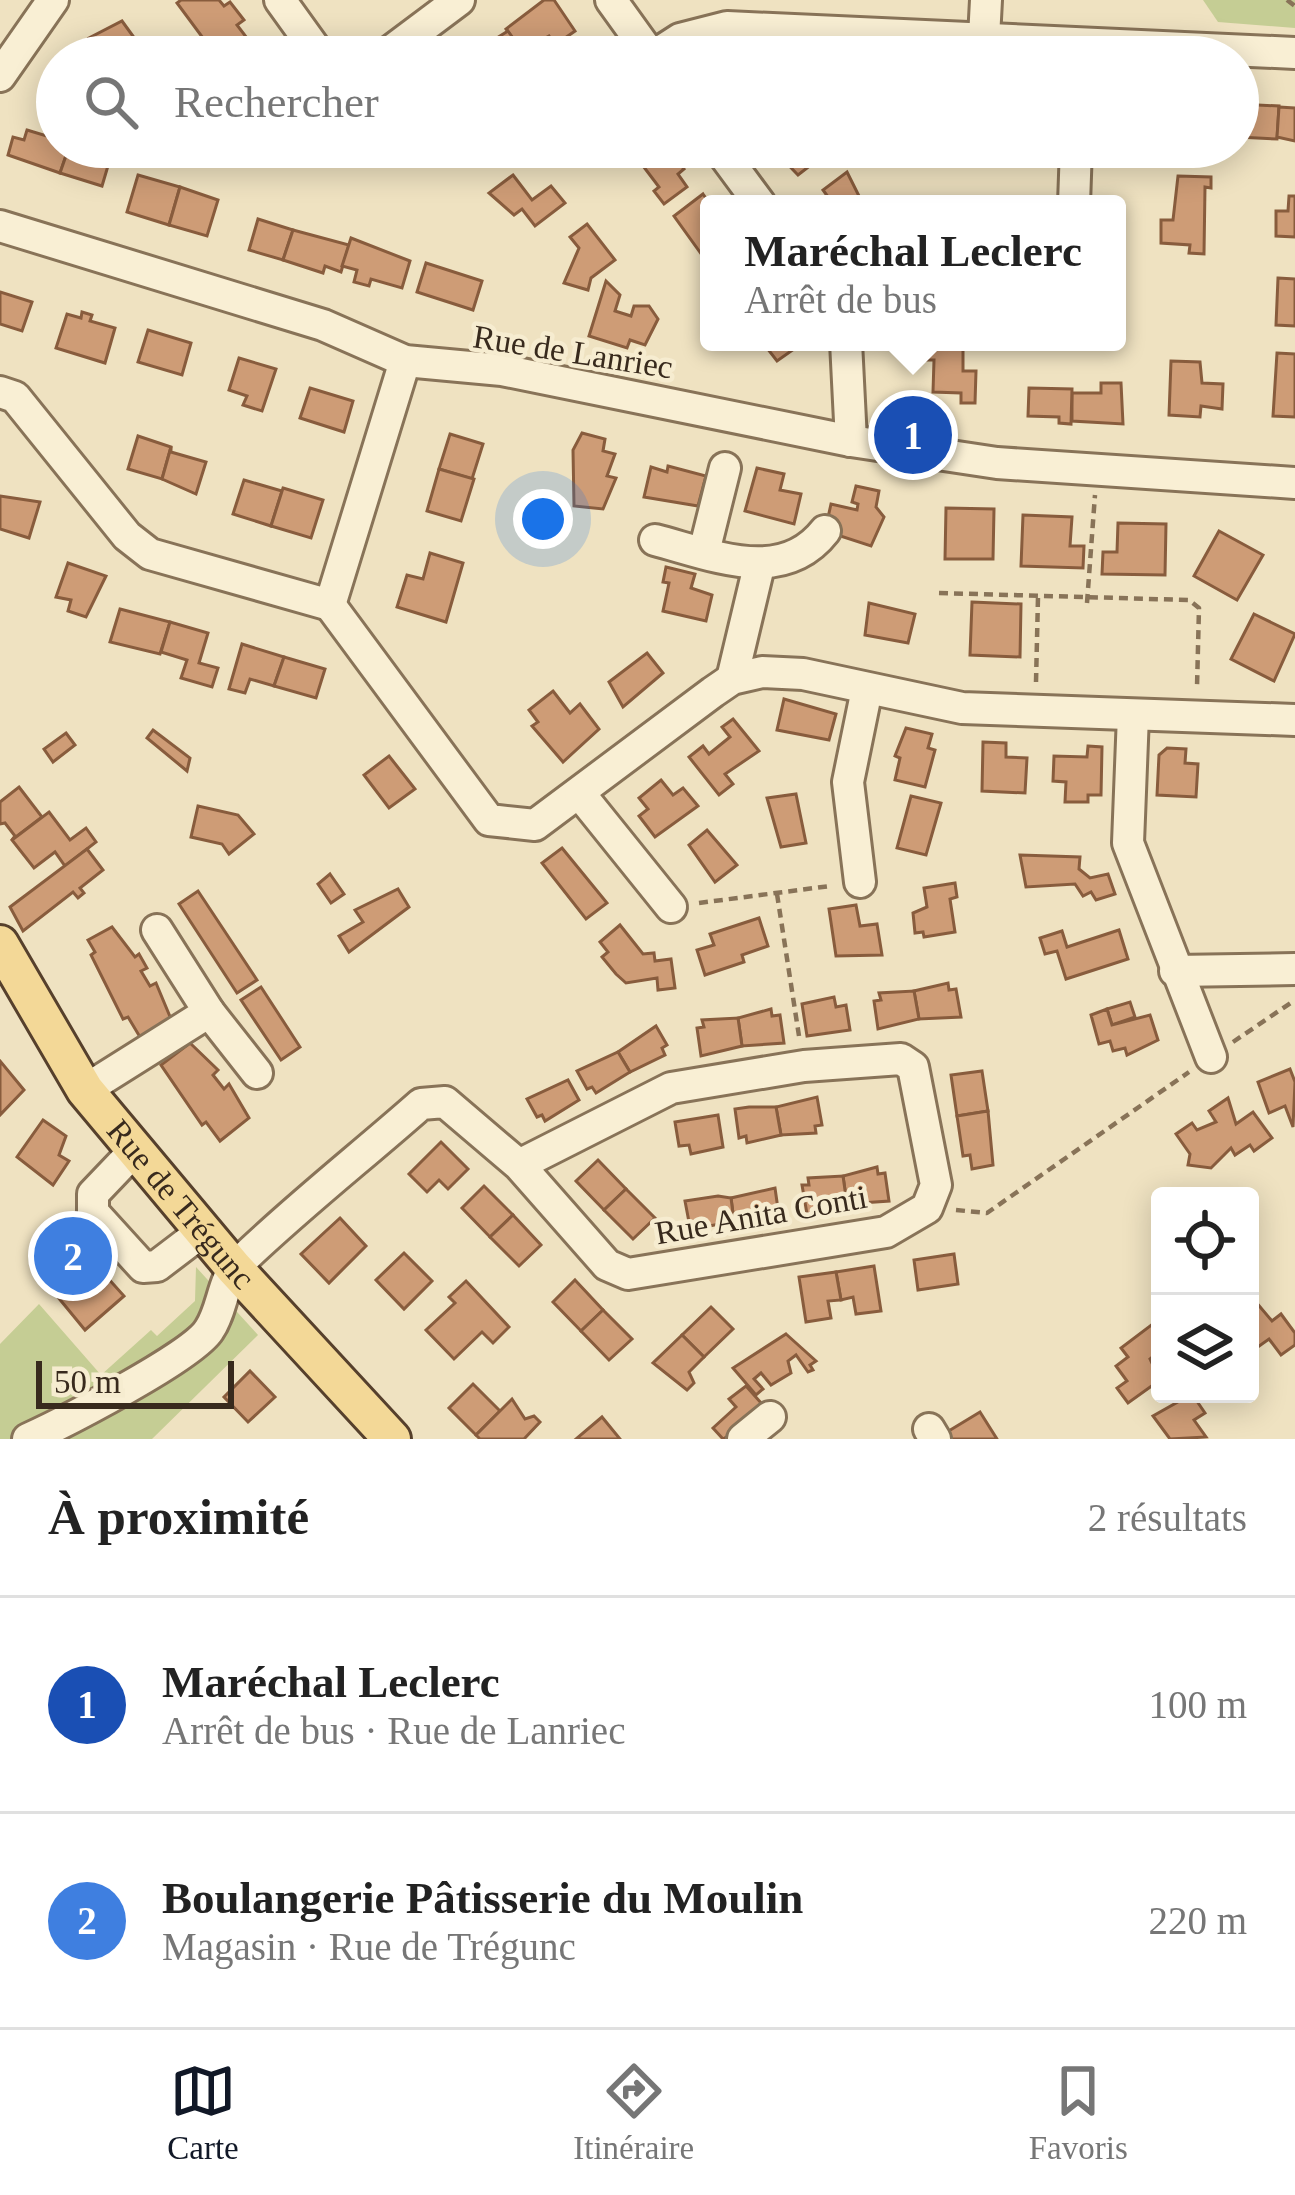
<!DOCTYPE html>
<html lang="fr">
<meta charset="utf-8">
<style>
:root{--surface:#fff;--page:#f2f2f2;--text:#222;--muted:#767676;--line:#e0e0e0;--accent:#111827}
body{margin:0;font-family:"Times New Roman",serif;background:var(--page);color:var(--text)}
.controls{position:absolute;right:36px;bottom:36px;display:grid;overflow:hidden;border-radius:12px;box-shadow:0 6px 30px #0003}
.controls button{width:108px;height:108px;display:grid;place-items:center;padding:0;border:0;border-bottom:3px solid var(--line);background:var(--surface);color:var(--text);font:60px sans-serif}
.scale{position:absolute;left:36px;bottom:30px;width:198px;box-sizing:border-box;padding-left:12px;border:6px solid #382a1d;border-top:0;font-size:33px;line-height:42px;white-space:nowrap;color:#382a1d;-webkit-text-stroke:9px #f6ecd0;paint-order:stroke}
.you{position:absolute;left:543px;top:519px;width:42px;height:42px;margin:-30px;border:9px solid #fff;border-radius:50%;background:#1a73e8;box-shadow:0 0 0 18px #1a73e833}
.badge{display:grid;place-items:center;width:78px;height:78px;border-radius:50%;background:var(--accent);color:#fff;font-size:39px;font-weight:700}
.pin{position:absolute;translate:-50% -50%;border:6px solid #fff;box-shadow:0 3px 12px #0006}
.popup{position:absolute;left:700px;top:195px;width:426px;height:156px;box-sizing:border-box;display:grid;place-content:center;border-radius:12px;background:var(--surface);filter:drop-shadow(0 3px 9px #0005);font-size:39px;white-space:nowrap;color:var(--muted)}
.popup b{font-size:45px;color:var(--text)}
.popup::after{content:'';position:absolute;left:50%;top:100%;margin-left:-24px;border:24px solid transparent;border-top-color:var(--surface)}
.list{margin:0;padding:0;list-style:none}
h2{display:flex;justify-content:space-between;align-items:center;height:156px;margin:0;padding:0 48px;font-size:51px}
h2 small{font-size:39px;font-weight:400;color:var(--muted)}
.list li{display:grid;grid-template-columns:78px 1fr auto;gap:36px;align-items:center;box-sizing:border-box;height:216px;padding:0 48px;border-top:3px solid var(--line)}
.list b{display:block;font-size:45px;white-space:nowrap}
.list p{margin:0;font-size:39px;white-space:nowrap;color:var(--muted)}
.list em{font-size:39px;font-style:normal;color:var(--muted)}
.icon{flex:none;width:66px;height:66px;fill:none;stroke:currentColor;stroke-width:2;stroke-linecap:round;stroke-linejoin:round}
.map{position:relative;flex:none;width:1295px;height:1439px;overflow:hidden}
.search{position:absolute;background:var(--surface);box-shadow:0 6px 30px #0003;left:36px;right:36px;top:36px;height:132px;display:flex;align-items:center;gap:30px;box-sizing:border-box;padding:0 42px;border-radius:66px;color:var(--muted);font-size:45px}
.sheet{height:588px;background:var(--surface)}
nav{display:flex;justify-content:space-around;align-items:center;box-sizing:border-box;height:168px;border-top:3px solid var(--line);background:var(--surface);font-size:33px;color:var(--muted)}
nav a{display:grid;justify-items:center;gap:6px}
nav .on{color:var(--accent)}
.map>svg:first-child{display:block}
.green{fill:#c5cd94}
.building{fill:#ce9c76;stroke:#885c3d;stroke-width:3}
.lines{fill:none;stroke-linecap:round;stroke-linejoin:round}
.minor-casing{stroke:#887358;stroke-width:36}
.major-casing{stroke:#56402c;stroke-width:42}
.path{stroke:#887358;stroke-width:4.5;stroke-dasharray:9 6;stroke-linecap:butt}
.minor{stroke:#f9efd4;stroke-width:30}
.major{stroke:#f3d897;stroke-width:36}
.labels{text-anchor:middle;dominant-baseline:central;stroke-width:9;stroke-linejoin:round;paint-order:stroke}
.street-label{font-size:33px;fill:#382a1d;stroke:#f6ecd0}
</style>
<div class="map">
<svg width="1295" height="1439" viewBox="0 0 1295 1439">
<rect width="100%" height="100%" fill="#efe2c1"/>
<g class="green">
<polygon points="1203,0 1295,0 1295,28 1218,22"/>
<polygon points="196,1267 258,1335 152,1439 0,1439 0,1344 39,1304 101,1375 151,1330 157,1336 195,1301"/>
</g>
<g class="building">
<polygon points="181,0 219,0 224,6 230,2 244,20 237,25 247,38 217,57 177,3"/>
<polygon points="544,0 554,0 575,31 555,45 549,36 522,51 506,29"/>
<polygon points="122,21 138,43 120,57 104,57 89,38"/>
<polygon points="508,31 525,55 478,57 476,51"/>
<polygon points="1238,104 1279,106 1277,139 1238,137"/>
<polygon points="1279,107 1295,108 1295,141 1277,137"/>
<polygon points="27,130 57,139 57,147 69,147 60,173 8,155 13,137 24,140"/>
<polygon points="69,147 113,149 102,186 60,173"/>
<polygon points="668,147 684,169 678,174 687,187 664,204 654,191 659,187 631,150"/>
<polygon points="771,147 811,147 820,158 798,175"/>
<polygon points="847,172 863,204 827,204 831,201 823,190"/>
<polygon points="138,175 180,187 169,225 127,212"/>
<polygon points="513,175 532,200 551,186 565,203 535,226 522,209 514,215 489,193"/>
<polygon points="1178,176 1211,177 1211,188 1205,187 1204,254 1189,253 1190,245 1161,243 1161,220 1173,220"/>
<polygon points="180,187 218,200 207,236 169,225"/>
<polygon points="703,194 710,204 709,250 702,255 674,216"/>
<polygon points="1289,196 1295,196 1295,237 1276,236 1276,211 1288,211"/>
<polygon points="258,219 293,230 283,260 249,250"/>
<polygon points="587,224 615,260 591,278 588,290 564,283 579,248 570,237"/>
<polygon points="293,230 349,245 341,272 325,266 323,273 283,260"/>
<polygon points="351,238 410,261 402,288 371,279 369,286 354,282 357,270 342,266"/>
<polygon points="426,263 482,281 473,310 417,292"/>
<polygon points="1278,278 1295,279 1295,326 1276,325"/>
<polygon points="606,281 620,295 615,311 631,316 634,306 649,306 658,319 645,345 630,340 627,348 589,336"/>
<polygon points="0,292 32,302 22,331 0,324"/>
<polygon points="82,312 92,315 90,321 115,328 105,363 56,348 67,314 81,318"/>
<polygon points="148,330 191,343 182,375 138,362"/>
<polygon points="753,342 799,342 801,344 777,361 764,344"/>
<polygon points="926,346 963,347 963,371 976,371 975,403 961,403 961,393 933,392 934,360 925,360"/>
<polygon points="1277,353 1295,354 1295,417 1273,416"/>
<polygon points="239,358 276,369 262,411 243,405 247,396 229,390"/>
<polygon points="1171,361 1200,362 1202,383 1223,384 1222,409 1201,406 1200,417 1169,415"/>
<polygon points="1101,383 1121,383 1123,424 1072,421 1072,393 1101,393"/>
<polygon points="310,388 353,401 344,432 300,418"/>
<polygon points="1029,388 1072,389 1071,424 1059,423 1059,417 1028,416"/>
<polygon points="582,433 605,439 603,451 615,454 607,476 616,478 603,509 574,506 573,450"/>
<polygon points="450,434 483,444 472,479 439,469"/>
<polygon points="138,436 171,447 162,479 128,469"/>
<polygon points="171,447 171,452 206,462 196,494 162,479"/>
<polygon points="668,466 706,476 698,506 644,497 651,467 667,472"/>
<polygon points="757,468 784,474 780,490 801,494 794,524 745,511"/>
<polygon points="439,469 474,479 461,521 427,511"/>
<polygon points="244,480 282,491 271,526 233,514"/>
<polygon points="856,486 879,491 876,507 884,517 871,546 825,531 831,504 857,510 858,504 852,502"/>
<polygon points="283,488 323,500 311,538 271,526"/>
<polygon points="0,496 40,502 29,538 0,529"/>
<polygon points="946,508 994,509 993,559 945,559"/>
<polygon points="1023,515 1072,517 1070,546 1084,546 1083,568 1021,566"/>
<polygon points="1118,523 1166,524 1165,575 1102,574 1103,552 1117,552"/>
<polygon points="1219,531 1263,555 1237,600 1194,576"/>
<polygon points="430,553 463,563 446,622 397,607 407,575 423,579"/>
<polygon points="68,563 106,576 86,617 68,611 71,600 56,597"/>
<polygon points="666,567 695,574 691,588 712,595 706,621 663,611 669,583 663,582"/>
<polygon points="972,602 1021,604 1020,657 970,655"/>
<polygon points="869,603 915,614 908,643 865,635"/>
<polygon points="120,609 170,622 160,654 110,642"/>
<polygon points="1254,614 1295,634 1274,681 1231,659"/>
<polygon points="170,622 208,633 199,663 218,668 212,687 181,678 187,660 161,652"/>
<polygon points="242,644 284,657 274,686 250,679 245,693 229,689"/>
<polygon points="647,653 663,673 623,707 609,682"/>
<polygon points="284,657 325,669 316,698 274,686"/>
<polygon points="553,691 570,713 580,704 599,729 563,762 532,726 538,722 529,710"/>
<polygon points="784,699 836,714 829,740 777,730"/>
<polygon points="733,719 759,751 725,774 733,784 719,795 689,757 703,746 709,754 730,737 722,727"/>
<polygon points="906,728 932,734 928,748 935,750 925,787 895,780 900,758 895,756"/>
<polygon points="153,730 190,758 187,771 147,738"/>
<polygon points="66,733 75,745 53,762 44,749"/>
<polygon points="983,742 1006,743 1006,757 1027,758 1025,793 982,791"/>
<polygon points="1088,746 1102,747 1101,795 1088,795 1088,802 1065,802 1066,782 1053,781 1054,756 1087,757"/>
<polygon points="1167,748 1186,749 1185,763 1198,764 1196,797 1157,795 1159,755"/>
<polygon points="389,756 415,789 389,808 364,775"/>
<polygon points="661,780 673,795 683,788 698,806 655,837 639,816 648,809 639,798"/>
<polygon points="19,787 42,817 12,840 15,836 5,823 0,824 0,802"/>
<polygon points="796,794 806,843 781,847 767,798"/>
<polygon points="911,796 941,803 926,855 897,848"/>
<polygon points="198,806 238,815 254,834 229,854 222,844 191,837"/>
<polygon points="49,812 70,840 86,828 96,842 65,866 55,852 34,868 12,840"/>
<polygon points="707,830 737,865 715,882 689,845"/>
<polygon points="562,848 607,903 586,919 542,863"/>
<polygon points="87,849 103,870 80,888 84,893 78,898 73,892 23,931 10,907"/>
<polygon points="1020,855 1080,857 1079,869 1090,878 1108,874 1115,894 1096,900 1091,892 1083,896 1075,884 1026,887"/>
<polygon points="330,874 344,894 331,903 318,884"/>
<polygon points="955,883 957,897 950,899 955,932 924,937 923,932 915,933 913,913 927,907 924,888"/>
<polygon points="398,889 409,907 349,952 339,936 363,922 355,910"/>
<polygon points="198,891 257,980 237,993 179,904"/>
<polygon points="856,905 860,926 877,924 882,955 836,956 829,909"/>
<polygon points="759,918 768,946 742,955 744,962 705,975 697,950 714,945 710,934"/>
<polygon points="620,925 643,954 654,953 655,961 671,959 675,988 658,990 657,978 626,983 616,974 602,957 608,952 600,942"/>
<polygon points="112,927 135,957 139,954 147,968 141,971 150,986 156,983 171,1019 140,1037 128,1017 123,1019 91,955 95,952 88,940"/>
<polygon points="1119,930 1128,959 1066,979 1057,951 1045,954 1040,938 1062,931 1067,947"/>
<polygon points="948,983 949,990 956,989 961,1017 919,1019 914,991"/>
<polygon points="261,987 300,1047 281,1060 241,1000"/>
<polygon points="914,991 919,1019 878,1029 874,1001 881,1000 879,993"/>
<polygon points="834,997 836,1007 846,1005 850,1030 807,1036 802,1004"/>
<polygon points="1130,1002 1135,1017 1112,1025 1107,1009"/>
<polygon points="771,1009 772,1016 780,1015 784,1043 742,1046 738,1018"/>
<polygon points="1107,1009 1112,1025 1150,1015 1158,1040 1127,1055 1125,1048 1113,1051 1110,1041 1099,1044 1091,1015"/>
<polygon points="738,1018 742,1046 701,1056 697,1028 704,1027 702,1020"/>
<polygon points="656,1026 667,1045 662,1048 665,1055 630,1072 618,1052"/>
<polygon points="190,1043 218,1070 213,1075 224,1089 229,1084 249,1118 220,1141 206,1122 202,1125 161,1065"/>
<polygon points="618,1052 630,1072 596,1093 592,1087 587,1089 577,1071"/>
<polygon points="0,1061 24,1090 0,1115"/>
<polygon points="1290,1069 1295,1082 1293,1127 1285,1106 1269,1113 1258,1082"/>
<polygon points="982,1071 988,1111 957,1116 951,1075"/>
<polygon points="568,1080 579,1100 545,1121 542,1115 537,1117 527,1099"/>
<polygon points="817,1097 822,1125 815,1126 816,1133 781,1135 776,1107"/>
<polygon points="1228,1098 1236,1124 1253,1112 1272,1138 1254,1151 1250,1145 1235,1155 1231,1148 1211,1168 1188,1165 1190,1154 1176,1134 1192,1123 1197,1130 1216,1122 1209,1111"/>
<polygon points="749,1107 776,1107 781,1135 747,1143 746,1136 739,1138 735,1109"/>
<polygon points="988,1111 993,1165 972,1169 970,1155 963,1156 957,1116"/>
<polygon points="718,1115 723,1147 691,1154 689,1145 679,1146 675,1122"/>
<polygon points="43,1120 66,1136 59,1155 69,1161 53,1185 17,1157"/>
<polygon points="441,1142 468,1169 448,1189 439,1180 427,1192 409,1174"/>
<polygon points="598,1160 626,1189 604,1210 576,1181"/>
<polygon points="877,1167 878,1174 885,1173 889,1201 847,1204 843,1176"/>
<polygon points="843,1176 847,1204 807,1214 802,1185 809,1185 808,1178"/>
<polygon points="484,1186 513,1215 490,1237 462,1208"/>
<polygon points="775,1188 778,1209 772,1210 774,1217 734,1221 731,1198"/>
<polygon points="626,1189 655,1218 633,1239 604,1210"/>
<polygon points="718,1196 731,1198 734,1221 695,1229 694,1221 689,1222 685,1201"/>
<polygon points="513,1215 541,1245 519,1266 490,1237"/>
<polygon points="340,1218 366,1246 329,1283 301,1254"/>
<polygon points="70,1236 124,1296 85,1330 34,1268"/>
<polygon points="404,1253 432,1281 404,1309 376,1280"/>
<polygon points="954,1254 958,1284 918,1290 914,1260"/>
<polygon points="874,1266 881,1311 856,1314 853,1297 841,1300 836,1272"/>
<polygon points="836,1272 841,1300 828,1301 831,1318 806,1322 799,1277"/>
<polygon points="575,1280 603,1310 581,1331 553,1302"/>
<polygon points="466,1281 509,1327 493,1343 482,1332 454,1359 426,1330 455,1303 449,1297"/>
<polygon points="1250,1295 1272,1321 1281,1314 1295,1333 1295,1345 1281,1355 1269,1339 1255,1349 1250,1343"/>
<polygon points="711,1307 733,1329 704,1357 682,1335"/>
<polygon points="603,1310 632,1339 609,1360 581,1331"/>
<polygon points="1154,1323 1160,1351 1150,1359 1160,1380 1128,1403 1117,1388 1127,1381 1116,1366 1128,1357 1121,1348"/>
<polygon points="786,1334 816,1361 810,1365 813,1370 808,1372 796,1355 788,1361 791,1373 771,1385 761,1373 754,1379 763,1389 756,1395 733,1368"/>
<polygon points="682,1335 704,1357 689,1372 694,1383 687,1390 653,1363"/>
<polygon points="250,1371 275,1397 248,1422 224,1397"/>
<polygon points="473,1384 500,1411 476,1435 449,1408"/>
<polygon points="746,1386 769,1412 723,1439 713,1428 736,1407 729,1399"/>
<polygon points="1192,1394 1205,1413 1194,1420 1206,1437 1170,1439 1153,1416"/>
<polygon points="512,1399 525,1419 534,1416 540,1422 524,1439 480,1439 476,1435"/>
<polygon points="980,1412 997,1439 951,1439 947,1432"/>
<polygon points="602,1417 620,1439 576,1439"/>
</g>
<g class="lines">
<defs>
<g id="minor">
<polyline points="280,0 321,57"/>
<polyline points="611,0 652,57"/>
<polyline points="984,38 986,0"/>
<polyline points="383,57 459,0"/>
<polyline points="652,57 680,39 727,27 1295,53"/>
<polyline points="0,76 53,0"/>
<polyline points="718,147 760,204"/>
<polyline points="1074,204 1076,147"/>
<polyline points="0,226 323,325 405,361 502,370 851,441 997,463 1295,483"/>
<polyline points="846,342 851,441"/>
<polyline points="0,392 15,397 127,536 150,554 330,605"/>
<path d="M655 540C713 555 782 586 825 531"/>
<polyline points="704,552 725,468"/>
<polyline points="330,605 489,820 535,825 713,692 732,679 762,672 803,674 962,708 1295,720"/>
<polyline points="330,605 405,361"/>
<polyline points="732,679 759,566"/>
<polyline points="1133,715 1128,843 1211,1057"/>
<polyline points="580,794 671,907"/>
<polyline points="860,882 848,782 867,689"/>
<polyline points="1175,971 1295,969"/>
<polyline points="209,1012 257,1073"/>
<polyline points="85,1090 209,1012 157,930"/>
<polyline points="135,1150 93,1194 93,1212 143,1267 157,1266 203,1231"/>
<polyline points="929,1429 935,1439"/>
<path d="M28 1439C63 1423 192 1357 209 1330 223 1310 222 1280 239 1263 297 1207 361 1157 421 1104L445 1102 519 1165 607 1265 628 1274 886 1232 927 1208 936 1185 913 1067 901 1059 804 1066 671 1088 519 1165"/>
<polyline points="743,1439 770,1417"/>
</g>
<g id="major">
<path id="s1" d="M0 944 85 1090 234 1268 392 1439"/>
</g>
</defs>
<use href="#minor" class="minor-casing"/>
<use href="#major" class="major-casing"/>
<g class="path">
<polyline points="1287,0 1295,6"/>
<polyline points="939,593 1189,600 1199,608 1197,687"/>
<polyline points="1087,603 1095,495"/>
<polyline points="1036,682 1038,597"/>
<polyline points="777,894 799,1036"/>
<polyline points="699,903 830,886"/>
<polyline points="1233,1042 1295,1000"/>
<polyline points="956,1210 987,1213 1189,1072"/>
</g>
<use href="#minor" class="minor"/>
<use href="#major" class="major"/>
</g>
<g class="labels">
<g class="street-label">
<text transform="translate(573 352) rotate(9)">Rue de Lanriec</text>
<text stroke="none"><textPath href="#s1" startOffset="318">Rue de Trégunc</textPath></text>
<text transform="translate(761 1215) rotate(-10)">Rue Anita Conti</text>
</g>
</g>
</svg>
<div class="controls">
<button><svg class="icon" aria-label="locate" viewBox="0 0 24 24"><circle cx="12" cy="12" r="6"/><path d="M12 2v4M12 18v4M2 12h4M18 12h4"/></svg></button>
<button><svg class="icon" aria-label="layers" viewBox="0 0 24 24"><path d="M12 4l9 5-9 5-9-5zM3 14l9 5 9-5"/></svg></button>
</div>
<div class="scale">50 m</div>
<div class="you"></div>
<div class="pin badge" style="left:913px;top:435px;background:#1a4fb4">1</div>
<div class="popup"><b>Maréchal Leclerc</b>Arrêt de bus</div>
<div class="pin badge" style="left:73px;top:1256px;background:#3f7fe0">2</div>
<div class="search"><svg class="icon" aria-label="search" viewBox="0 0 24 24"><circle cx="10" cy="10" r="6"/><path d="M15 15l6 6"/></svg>Rechercher</div>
</div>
<section class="sheet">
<h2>À proximité<small>2 résultats</small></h2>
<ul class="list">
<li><span class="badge" style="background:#1a4fb4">1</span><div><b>Maréchal Leclerc</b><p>Arrêt de bus · Rue de Lanriec</p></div><em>100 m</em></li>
<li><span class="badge" style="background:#3f7fe0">2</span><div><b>Boulangerie Pâtisserie du Moulin</b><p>Magasin · Rue de Trégunc</p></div><em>220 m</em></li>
</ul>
</section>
<nav>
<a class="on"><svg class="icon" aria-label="map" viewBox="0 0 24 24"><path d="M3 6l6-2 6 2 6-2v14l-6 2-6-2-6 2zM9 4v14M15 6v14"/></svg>Carte</a>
<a><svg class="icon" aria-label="directions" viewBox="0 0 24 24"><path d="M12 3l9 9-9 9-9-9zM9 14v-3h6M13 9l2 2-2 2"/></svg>Itinéraire</a>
<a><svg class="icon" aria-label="saved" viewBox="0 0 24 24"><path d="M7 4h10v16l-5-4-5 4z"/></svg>Favoris</a>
</nav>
